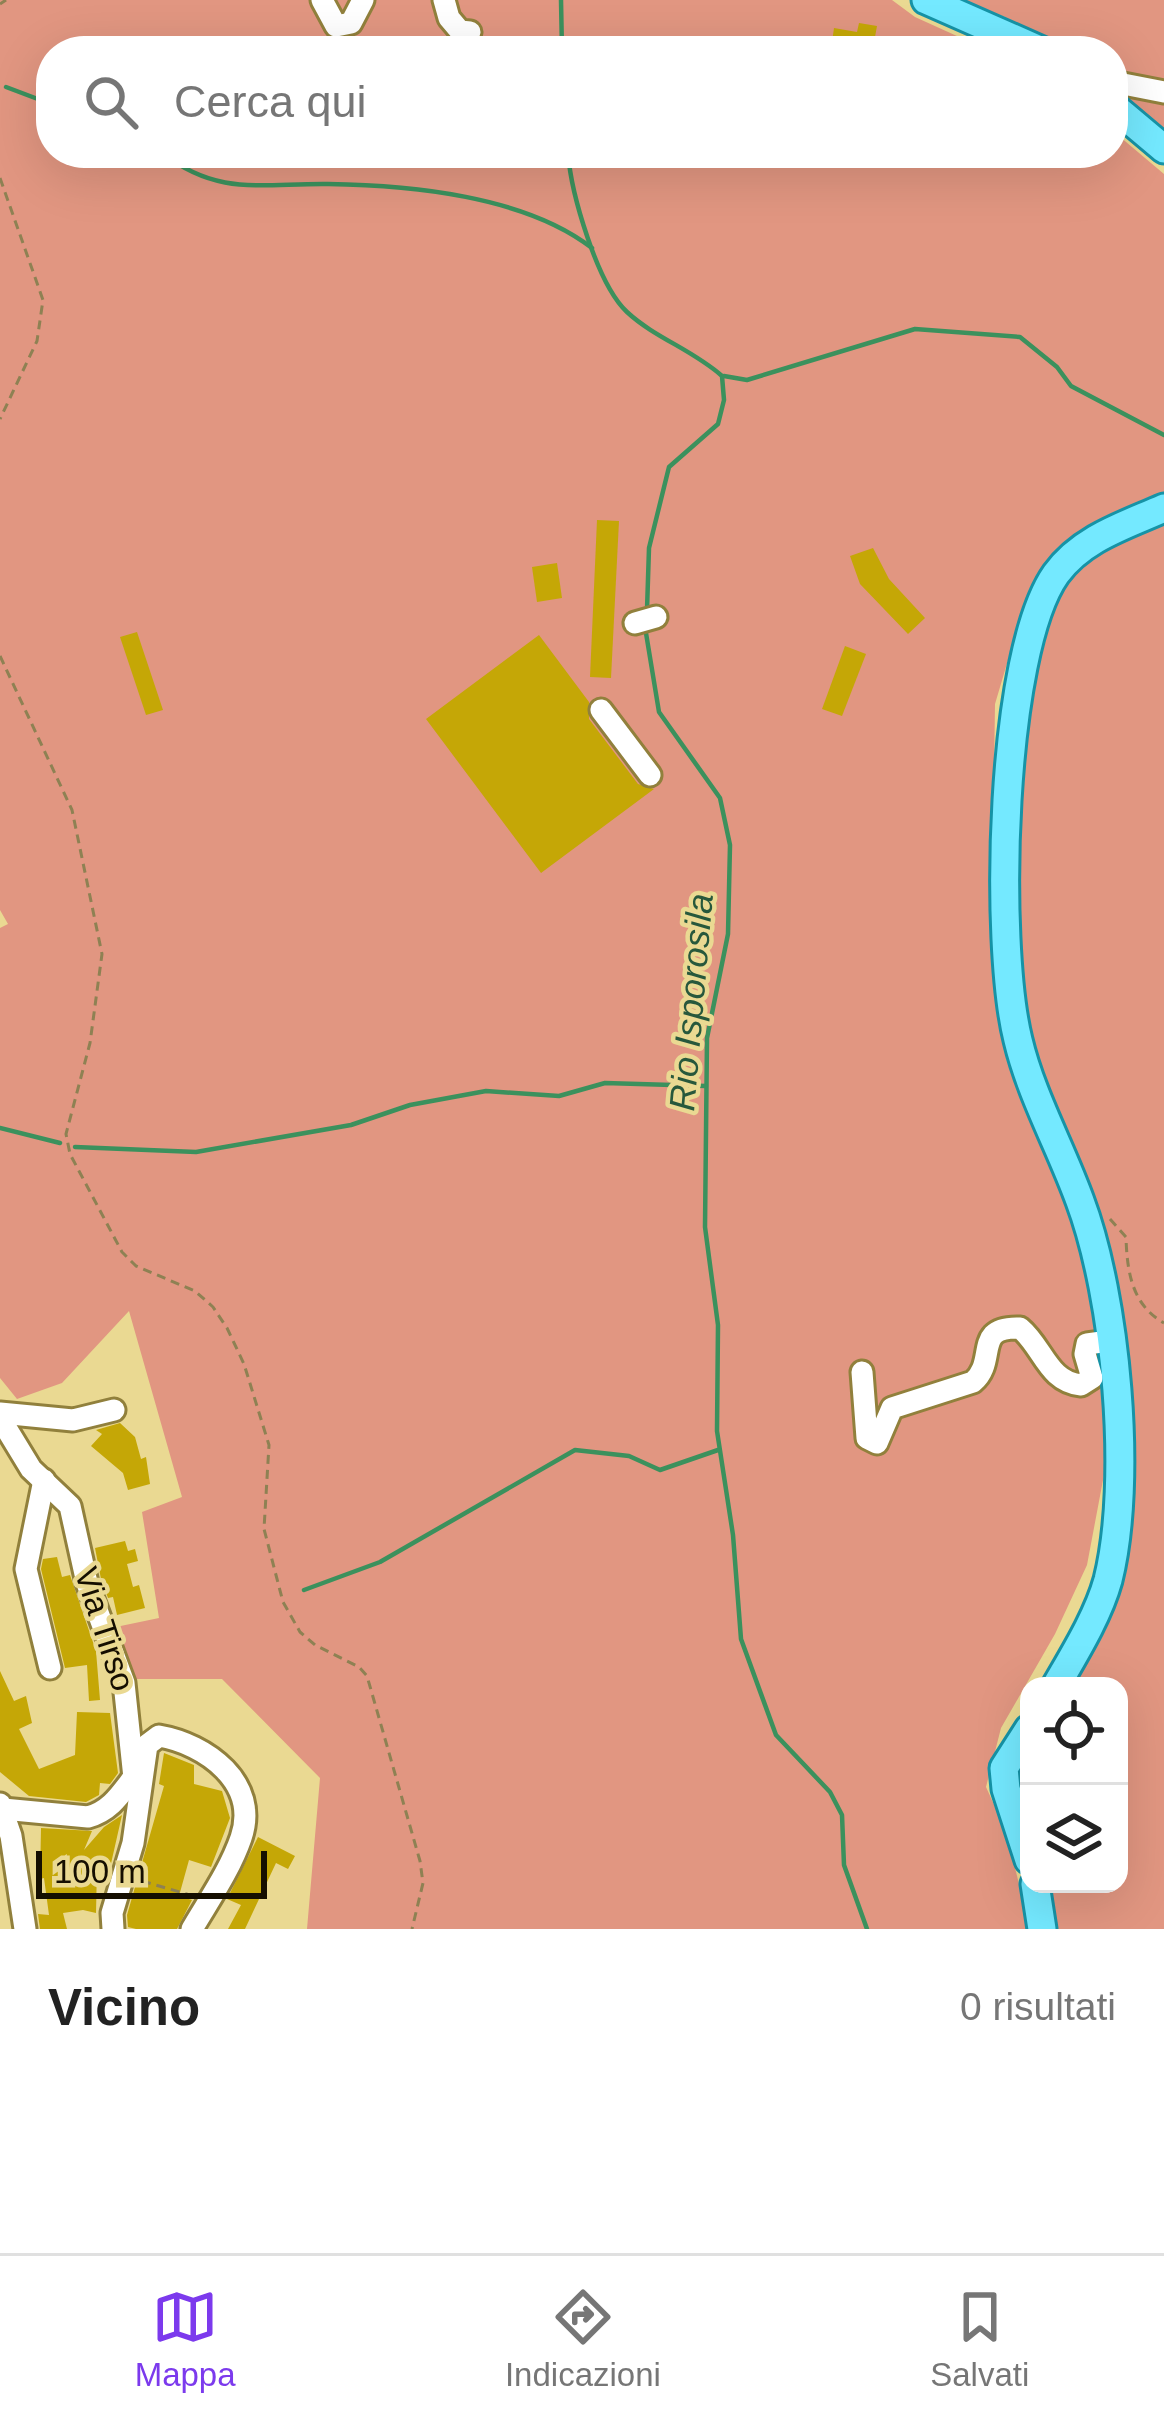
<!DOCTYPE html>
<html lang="it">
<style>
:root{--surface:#fff;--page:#f6f6f6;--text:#222;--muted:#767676;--line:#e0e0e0;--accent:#7c3aed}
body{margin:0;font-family:Helvetica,sans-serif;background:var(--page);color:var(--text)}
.controls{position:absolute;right:36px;bottom:36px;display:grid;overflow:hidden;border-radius:24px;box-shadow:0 12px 48px #0002}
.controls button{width:108px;height:108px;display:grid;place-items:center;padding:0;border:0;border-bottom:3px solid var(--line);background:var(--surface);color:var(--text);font:60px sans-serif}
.scale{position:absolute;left:36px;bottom:30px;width:231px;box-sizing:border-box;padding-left:12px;border:6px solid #150e00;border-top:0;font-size:33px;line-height:42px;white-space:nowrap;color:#150e00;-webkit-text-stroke:9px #ead992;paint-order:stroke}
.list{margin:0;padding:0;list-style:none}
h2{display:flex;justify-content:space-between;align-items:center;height:156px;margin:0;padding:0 48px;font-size:51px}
h2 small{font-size:39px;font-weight:400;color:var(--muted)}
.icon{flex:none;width:66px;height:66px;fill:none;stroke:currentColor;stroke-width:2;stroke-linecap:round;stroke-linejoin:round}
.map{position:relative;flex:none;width:1164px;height:1929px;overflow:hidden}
.search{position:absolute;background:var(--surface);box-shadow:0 12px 48px #0002;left:36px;right:36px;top:36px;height:132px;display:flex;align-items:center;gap:30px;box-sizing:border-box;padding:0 42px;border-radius:48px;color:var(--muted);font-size:45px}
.sheet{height:324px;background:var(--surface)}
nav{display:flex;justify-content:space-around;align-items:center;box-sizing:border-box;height:168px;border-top:3px solid var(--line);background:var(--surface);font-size:33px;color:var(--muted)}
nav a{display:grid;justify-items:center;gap:6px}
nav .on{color:var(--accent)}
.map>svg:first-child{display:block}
.green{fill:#e19681}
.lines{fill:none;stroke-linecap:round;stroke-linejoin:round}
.stream{stroke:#3b915d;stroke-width:4.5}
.building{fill:#c5a706}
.minor-casing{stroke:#91803c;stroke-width:27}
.major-casing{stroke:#1693a6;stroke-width:33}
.path{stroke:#8e8153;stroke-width:3;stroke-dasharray:9 6;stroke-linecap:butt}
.minor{stroke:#fff;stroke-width:21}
.major{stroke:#74e9ff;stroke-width:27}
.labels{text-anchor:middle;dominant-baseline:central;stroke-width:9;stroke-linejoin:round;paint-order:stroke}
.street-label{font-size:33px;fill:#150e00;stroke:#ead992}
.water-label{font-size:36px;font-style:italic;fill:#27583c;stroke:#ead992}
</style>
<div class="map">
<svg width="1164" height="1929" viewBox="0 0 1164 1929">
<rect width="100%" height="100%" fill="#ead992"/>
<g class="green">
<polygon points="0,0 892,0 915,17 990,51 51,51 51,153 1113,153 1113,131 1164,174 1164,498 1078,533 1029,589 995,704 992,910 1006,1058 1026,1113 1073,1210 1095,1294 1110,1443 1087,1565 1055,1634 1001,1728 986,1787 1006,1831 1030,1929 307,1929 320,1778 222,1679 135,1679 111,1628 159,1618 142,1512 182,1497 129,1311 62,1383 17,1399 0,1378 0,928 8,924 0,910"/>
<polygon points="955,0 1164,0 1164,142 1113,97 1113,51 1053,51 1005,17"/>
<polygon points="1164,517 1164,1929 1054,1929 1046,1884 1119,1884 1119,1686 1065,1686 1125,1564 1134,1498 1115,1290 1035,1062 1019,971 1018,875 1026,745 1041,652 1051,614 1066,579 1117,538"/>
</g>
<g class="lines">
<g class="stream">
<polyline points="561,0 562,51"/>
<polyline points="6,87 51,104"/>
<path d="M162 153C219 197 262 183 328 184 410 185 525 196 592 248"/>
<path d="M568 153C571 193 597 284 627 312 655 338 693 350 722 376L724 400 718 424 669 467 649 548 647 610"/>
<polyline points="724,376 747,380 915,329 1020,337 1057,367 1071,386 1164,435"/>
<polyline points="645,627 659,712 720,798 730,845 728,934 707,1038 705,1227 718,1325 717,1431 733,1535 741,1639 776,1735 830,1792 842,1815 844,1865 867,1929"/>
<polyline points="0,1128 60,1143"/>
<polyline points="75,1147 196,1152 351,1125 410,1105 486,1091 559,1096 605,1083 706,1086"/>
<polyline points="304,1590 380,1562 575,1450 629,1456 660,1470 718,1450"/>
</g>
</g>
<g class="building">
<polygon points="859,23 877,26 875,37 886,39 884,51 832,42 834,28 857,32"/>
<polygon points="597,520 619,521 611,678 590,677"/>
<polygon points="873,548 889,579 925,618 908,634 860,584 850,556"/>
<polygon points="557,563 562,598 537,602 532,567"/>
<polygon points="137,632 163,710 146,715 120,637"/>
<polygon points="539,635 589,702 589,719 638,784 654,789 541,873 426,719"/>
<polygon points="845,646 866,654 842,716 822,709"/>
<polygon points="120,1423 135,1437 141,1459 146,1457 150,1484 128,1490 123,1473 91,1446 102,1434 96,1430"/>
<polygon points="125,1541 128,1551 135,1549 138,1561 127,1564 133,1587 139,1585 145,1608 117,1615 113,1597 108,1598 101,1579 95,1548"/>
<polygon points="57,1557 62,1577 70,1575 96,1651 100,1700 89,1701 87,1665 65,1668 41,1569 43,1559"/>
<polygon points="0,1671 14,1701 26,1696 32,1723 19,1729 39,1769 75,1755 77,1712 110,1713 118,1773 110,1784 100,1783 99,1795 86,1802 29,1796 0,1772"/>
<polygon points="164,1753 194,1765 194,1784 222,1791 230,1818 211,1867 189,1860 179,1896 192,1900 177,1929 136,1929 128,1927 127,1915 164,1786 159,1784"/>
<polygon points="122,1815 110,1868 97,1867 96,1913 83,1910 63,1913 67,1929 40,1929 38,1914 49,1915 44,1878 40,1879 41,1828 92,1831 84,1850 104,1827"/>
<polygon points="258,1837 295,1856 288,1869 276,1863 245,1929 228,1929 241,1905 227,1899"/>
</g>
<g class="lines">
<defs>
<g id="minor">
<polyline points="322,0 336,26 351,23 363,0"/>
<polyline points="444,0 449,18 460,31 470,32"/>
<polyline points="1113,82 1164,92"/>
<polyline points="635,623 656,617"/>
<polyline points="601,710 650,775"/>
<path d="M862 1372 867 1438 877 1443 892 1408 973 1382C998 1361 972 1326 1020 1328 1043 1347 1048 1382 1081 1385L1092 1378 1085 1354 1087 1344 1109 1341"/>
<polyline points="0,1413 73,1420 114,1410"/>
<polyline points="0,1418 31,1469 70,1506 87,1583 124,1683 134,1778"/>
<polyline points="44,1480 26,1569 50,1668"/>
<polyline points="0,1804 11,1836 25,1929"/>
<path d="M3 1809 88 1817C110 1811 120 1795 133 1778"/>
<path d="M113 1929 112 1913 133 1843 147 1745 159 1736C206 1744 260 1783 241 1838 230 1870 209 1900 192 1929"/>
</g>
<g id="major">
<polyline points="926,0 1042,51"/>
<polyline points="1113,106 1164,149"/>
<path d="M1056 1686C1075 1653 1098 1616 1108 1580 1133 1480 1116 1297 1080 1201 1061 1148 1031 1095 1018 1040 994 944 1000 653 1056 574 1082 538 1126 525 1164 508"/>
<polyline points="1029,1729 1004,1768 1006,1789 1029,1860"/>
<polyline points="1035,1884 1042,1929"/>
</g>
</defs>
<use href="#minor" class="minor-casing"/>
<use href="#major" class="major-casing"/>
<g class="path">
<polyline points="0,4 6,0"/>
<polyline points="0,178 43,300 37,341 0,419"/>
<polyline points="0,656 72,810 102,954 90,1043 66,1134 70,1154 122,1252 136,1266 195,1291 213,1307 227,1328 244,1364 269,1445 264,1529 283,1602 300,1632 315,1645 359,1667 367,1676 420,1861 423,1883 412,1929"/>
<path d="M1110 1219 1126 1237C1127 1272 1132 1305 1164 1323"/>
<polyline points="142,1881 190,1895"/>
</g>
<use href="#minor" class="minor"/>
<use href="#major" class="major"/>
</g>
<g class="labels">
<g class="street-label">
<text transform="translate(105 1629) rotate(72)">Via Tirso</text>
</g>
<g class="water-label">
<text transform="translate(691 1002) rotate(-85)">Rio Isporosila</text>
</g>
</g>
</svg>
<div class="controls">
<button><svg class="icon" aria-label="locate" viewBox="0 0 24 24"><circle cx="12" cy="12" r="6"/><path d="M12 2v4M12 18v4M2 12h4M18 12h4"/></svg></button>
<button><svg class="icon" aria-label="layers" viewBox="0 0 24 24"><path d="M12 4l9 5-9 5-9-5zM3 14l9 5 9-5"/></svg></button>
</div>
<div class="scale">100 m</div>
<div class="search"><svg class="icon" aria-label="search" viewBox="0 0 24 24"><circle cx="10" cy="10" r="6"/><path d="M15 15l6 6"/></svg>Cerca qui</div>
</div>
<section class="sheet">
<h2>Vicino<small>0 risultati</small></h2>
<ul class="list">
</ul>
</section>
<nav>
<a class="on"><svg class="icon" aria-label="map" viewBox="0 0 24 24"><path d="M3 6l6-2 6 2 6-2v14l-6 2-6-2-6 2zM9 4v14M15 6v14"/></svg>Mappa</a>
<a><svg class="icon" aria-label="directions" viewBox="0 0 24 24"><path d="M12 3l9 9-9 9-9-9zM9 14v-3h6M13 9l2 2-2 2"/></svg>Indicazioni</a>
<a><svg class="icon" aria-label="saved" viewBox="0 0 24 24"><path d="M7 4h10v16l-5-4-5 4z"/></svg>Salvati</a>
</nav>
